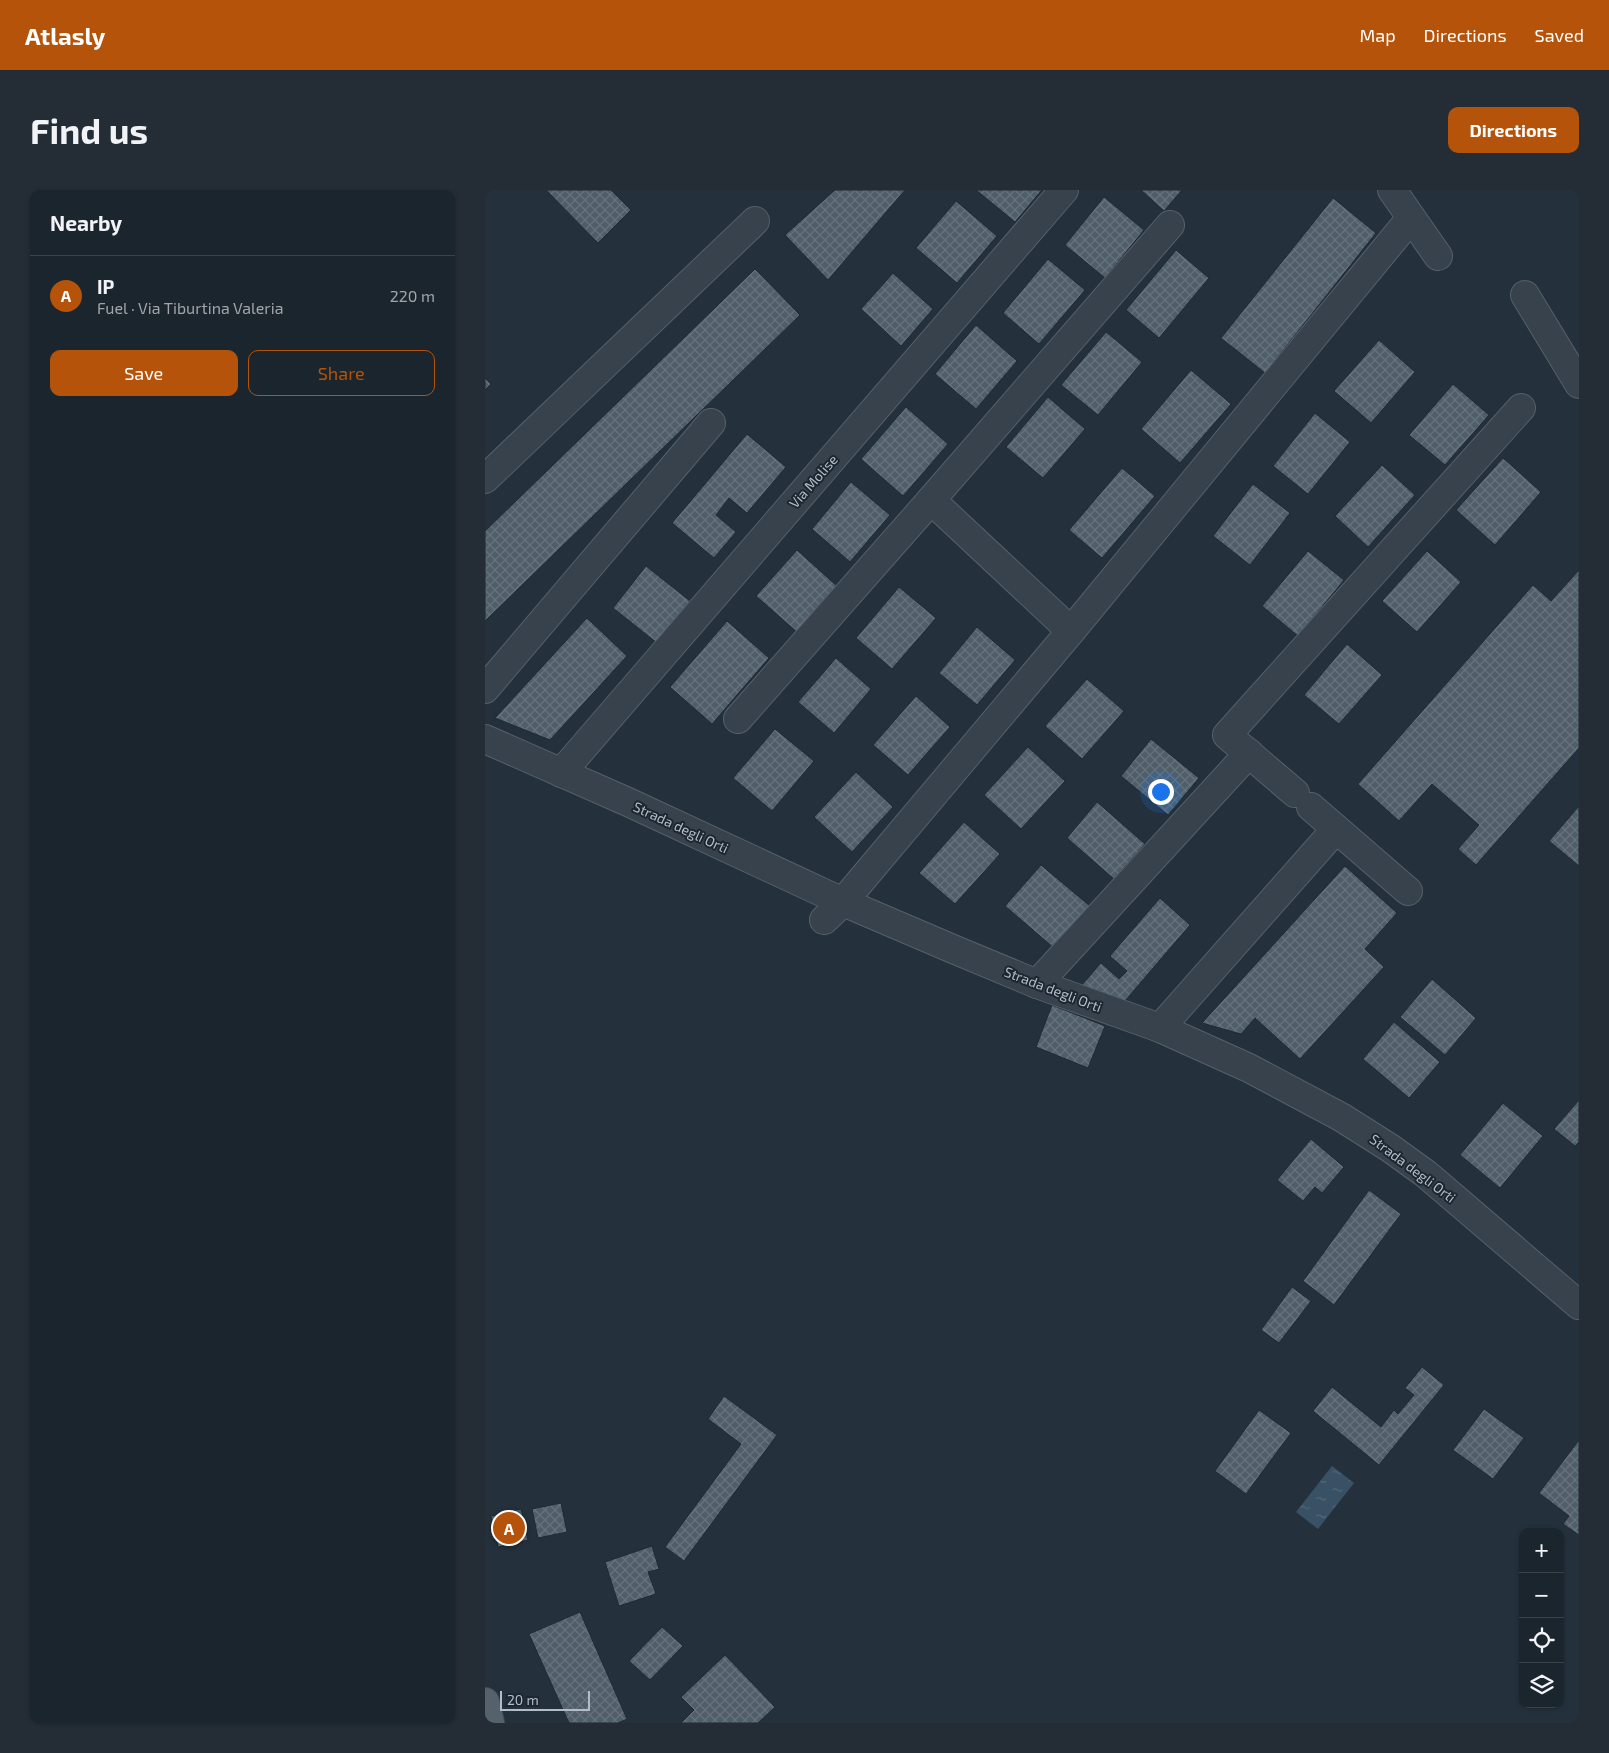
<!DOCTYPE html>
<meta charset="utf-8">
<style>
:root{--surface:#1b252d;--page:#242d35;--text:#f1f3f6;--muted:#a0a5aa;--line:#394249;--accent:#b45309}
body{margin:0;font-family:"Exo 2",sans-serif;background:var(--page);color:var(--text)}
.controls{position:absolute;right:15px;bottom:15px;display:grid;overflow:hidden;border-radius:10px;box-shadow:0 1px 4px #0004}
.controls button{width:45px;height:45px;display:grid;place-items:center;padding:0;border:0;border-bottom:1px solid var(--line);background:var(--surface);color:var(--text);font:25px sans-serif}
.scale{position:absolute;left:15px;bottom:12px;width:90px;box-sizing:border-box;padding-left:5px;border:2px solid #b3bdc7;border-top:0;font-size:14px;line-height:18px;white-space:nowrap;color:#b3bdc7;-webkit-text-stroke:4px #1d2731;paint-order:stroke}
.you{position:absolute;left:675px;top:601px;width:18px;height:18px;margin:-12px;border:4px solid #fff;border-radius:50%;background:#1a73e8;box-shadow:0 0 0 8px #1a73e833}
.badge{display:grid;place-items:center;width:32px;height:32px;border-radius:50%;background:var(--accent);color:#fff;font-size:16px;font-weight:700}
.pin{position:absolute;translate:-50% -50%;border:2px solid #fff;box-shadow:0 1px 5px #0006}
.list{margin:0;padding:0;list-style:none}
h2{display:flex;justify-content:space-between;align-items:center;height:65px;margin:0;padding:0 20px;font-size:21px}
h2 small{font-size:16px;font-weight:400;color:var(--muted)}
.list li{display:grid;grid-template-columns:32px 1fr auto;gap:15px;align-items:center;box-sizing:border-box;height:80px;padding:0 20px;border-top:1px solid var(--line)}
.list b{display:block;font-size:19px;white-space:nowrap}
.list p{margin:0;font-size:16px;white-space:nowrap;color:var(--muted)}
.list em{font-size:16px;font-style:normal;color:var(--muted)}
.actions{display:flex;gap:10px;padding:15px 20px}
.actions a{flex:1;padding:11px 0;border:1px solid var(--accent);border-radius:10px;text-align:center;font-size:18px;color:var(--accent)}
.actions .main{background:var(--accent);color:#fff}
.icon{flex:none;width:28px;height:28px;fill:none;stroke:currentColor;stroke-width:2;stroke-linecap:round;stroke-linejoin:round}
.map{position:relative;flex:none;width:1094px;height:1533px;overflow:hidden;border-radius:10px}
header{display:flex;align-items:center;gap:30px;box-sizing:border-box;height:70px;padding:0 25px;background:var(--accent);color:#fff}
header strong{font-size:24px}
nav{display:flex;gap:28px;margin-inline-start:auto;font-size:18px}
.intro{display:flex;align-items:center;justify-content:space-between;box-sizing:border-box;height:120px;padding:0 30px}
h1{margin:0;font-size:35px}
.button{padding:12px 22px;border-radius:10px;background:var(--accent);color:#fff;font-size:18px;font-weight:700}
main{display:flex;gap:30px;padding:0 30px}
aside{flex:1;background:var(--surface);border-radius:10px;box-shadow:0 1px 4px #0004}
.map>svg:first-child{display:block}
.water{fill:url(#water-ripples)}
.building{fill:url(#building-cross-hatch);stroke:#1f2933}
.lines{fill:none;stroke-linecap:round;stroke-linejoin:round}
.minor-casing{stroke:#56606a;stroke-width:30}
.major-casing{stroke:#444e58;stroke-width:30}
.minor{stroke:#37424c;stroke-width:28}
.major{stroke:#55626c;stroke-width:28}
.labels{text-anchor:middle;dominant-baseline:central;stroke-width:4;stroke-linejoin:round;paint-order:stroke}
.street-label{font-size:14px;fill:#b3bdc7;stroke:#1d2731}
</style>
<header>
<strong>Atlasly</strong>
<nav><a>Map</a><a>Directions</a><a>Saved</a></nav>
</header>
<div class="intro"><h1>Find us</h1><a class="button">Directions</a></div>
<main>
<aside>
<h2>Nearby<small></small></h2>
<ul class="list">
<li><span class="badge">A</span><div><b>IP</b><p>Fuel · Via Tiburtina Valeria</p></div><em>220 m</em></li>
</ul>
<div class="actions"><a class="main">Save</a><a>Share</a></div>
</aside>
<div class="map">
<svg width="1094" height="1533" viewBox="0 0 1094 1533">
<defs>
<pattern id="water-ripples" width="26" height="14" patternUnits="userSpaceOnUse" patternTransform="scale(1.25)"><rect width="26" height="14" fill="#395164"/><path d="M2 4q2-2 4 0t4 0M15 11q2-2 4 0t4 0" fill="none" stroke="#536879"/></pattern>
<pattern id="building-cross-hatch" width="8" height="8" patternUnits="userSpaceOnUse" patternTransform="scale(1.25)"><rect width="8" height="8" fill="#4f5e69"/><path d="M0 0l8 8M0 8l8-8" fill="none" stroke="#66737d"/></pattern>
</defs>
<rect width="100%" height="100%" fill="#24313c"/>
<polygon class="water" points="847,1276 869,1293 833,1339 811,1322"/>
<g class="building">
<polygon points="61,0 126,0 146,20 113,53"/>
<polygon points="350,0 420,0 343,90 300,45"/>
<polygon points="491,0 557,0 530,32"/>
<polygon points="656,0 697,0 679,21"/>
<polygon points="619,7 659,40 620,88 580,55"/>
<polygon points="848,8 891,43 780,183 736,148"/>
<polygon points="471,11 512,46 472,93 431,58"/>
<polygon points="691,60 724,88 674,148 641,120"/>
<polygon points="563,69 600,100 554,154 518,123"/>
<polygon points="270,79 315,125 0,431 0,341"/>
<polygon points="408,83 448,119 416,156 376,119"/>
<polygon points="491,135 532,171 491,219 450,184"/>
<polygon points="621,142 657,172 613,225 576,195"/>
<polygon points="894,150 930,182 886,233 849,201"/>
<polygon points="706,180 746,214 695,273 656,239"/>
<polygon points="0,188 6,194 0,200"/>
<polygon points="968,194 1004,225 960,275 924,245"/>
<polygon points="563,207 600,239 558,288 521,257"/>
<polygon points="421,217 463,254 418,306 376,269"/>
<polygon points="830,223 865,252 823,304 788,276"/>
<polygon points="262,244 301,277 262,323 244,308 231,325 251,342 229,368 187,333"/>
<polygon points="1018,268 1056,302 1010,355 971,320"/>
<polygon points="897,275 930,305 883,357 850,326"/>
<polygon points="637,278 670,306 617,368 584,340"/>
<polygon points="366,292 405,325 365,372 327,339"/>
<polygon points="768,294 805,323 765,375 728,346"/>
<polygon points="312,360 353,397 313,443 271,406"/>
<polygon points="823,361 859,390 813,446 777,416"/>
<polygon points="942,361 976,392 932,442 897,411"/>
<polygon points="161,376 205,411 172,453 128,418"/>
<polygon points="1094,380 1094,558 991,675 973,659 994,635 947,594 914,631 873,594 1048,395 1066,411"/>
<polygon points="414,397 451,428 407,479 371,448"/>
<polygon points="102,428 142,466 65,550 10,528"/>
<polygon points="242,431 284,468 227,534 185,497"/>
<polygon points="492,437 530,470 492,515 454,483"/>
<polygon points="862,454 897,485 854,534 819,505"/>
<polygon points="351,468 386,499 349,543 313,512"/>
<polygon points="602,489 639,521 597,569 560,536"/>
<polygon points="431,506 465,537 423,585 388,555"/>
<polygon points="290,539 329,571 287,621 248,588"/>
<polygon points="666,549 714,588 683,625 636,586"/>
<polygon points="543,557 580,591 536,639 499,605"/>
<polygon points="371,582 408,617 367,662 329,627"/>
<polygon points="612,612 660,654 629,689 582,648"/>
<polygon points="1094,616 1094,676 1064,651"/>
<polygon points="479,632 515,664 470,714 434,683"/>
<polygon points="556,675 605,716 569,758 520,716"/>
<polygon points="860,676 912,723 880,759 899,777 815,869 770,828 756,844 717,833"/>
<polygon points="675,708 705,735 639,812 596,796 616,773 634,789 642,781 625,766"/>
<polygon points="947,789 991,828 960,865 915,827"/>
<polygon points="567,815 620,836 603,878 551,857"/>
<polygon points="909,832 955,872 924,908 878,869"/>
<polygon points="1094,910 1094,952 1090,956 1069,939"/>
<polygon points="1018,913 1058,946 1015,998 975,965"/>
<polygon points="826,949 859,977 837,1003 830,997 818,1011 792,990"/>
<polygon points="884,1000 916,1024 849,1115 818,1091"/>
<polygon points="807,1097 826,1111 794,1153 776,1140"/>
<polygon points="937,1177 959,1195 894,1275 828,1221 847,1197 896,1237 909,1220 913,1224 929,1205 920,1198"/>
<polygon points="239,1206 292,1245 199,1371 180,1357 256,1254 223,1229"/>
<polygon points="999,1219 1039,1248 1008,1289 968,1260"/>
<polygon points="774,1220 806,1243 761,1304 730,1281"/>
<polygon points="1094,1250 1094,1345 1078,1334 1084,1326 1054,1303"/>
<polygon points="76,1313 82,1342 53,1348 47,1319"/>
<polygon points="36,1319 43,1350 13,1357 6,1326"/>
<polygon points="167,1356 174,1379 163,1382 171,1404 134,1416 120,1372"/>
<polygon points="95,1422 142,1529 133,1533 84,1533 44,1444"/>
<polygon points="177,1437 198,1456 165,1490 144,1471"/>
<polygon points="240,1465 290,1517 273,1533 196,1533 209,1520 196,1507"/>
</g>
<g class="lines">
<defs>
<g id="minor">
<polyline points="907,0 953,66"/>
<polyline points="1040,105 1094,194"/>
<polyline points="0,289 270,31"/>
<polyline points="446,310 586,441"/>
<polyline points="0,499 226,233"/>
<polyline points="253,529 446,310 685,35"/>
<polyline points="0,549 143,612 358,712 468,759 552,794 675,838 764,878 856,927 905,958 941,984 1094,1115"/>
<polyline points="76,583 579,0"/>
<polyline points="810,603 742,545 1036,218"/>
<polyline points="826,617 923,701"/>
<polyline points="339,730 358,712 586,441 926,28"/>
<polyline points="552,794 764,563"/>
<polyline points="675,838 851,639"/>
</g>
<polyline id="major" points="0,1512 5,1533"/>
</defs>
<use href="#minor" class="minor-casing"/>
<use href="#major" class="major-casing"/>
<use href="#minor" class="minor"/>
<use href="#major" class="major"/>
</g>
<g class="labels">
<g class="street-label">
<text transform="translate(328 291) rotate(-49)">Via Molise</text>
<text transform="translate(196 637) rotate(25)">Strada degli Orti</text>
<text transform="translate(568 799) rotate(21)">Strada degli Orti</text>
<text transform="translate(928 978) rotate(37)">Strada degli Orti</text>
</g>
</g>
</svg>
<div class="controls">
<button>+</button>
<button>−</button>
<button><svg class="icon" aria-label="locate" viewBox="0 0 24 24"><circle cx="12" cy="12" r="6"/><path d="M12 2v4M12 18v4M2 12h4M18 12h4"/></svg></button>
<button><svg class="icon" aria-label="layers" viewBox="0 0 24 24"><path d="M12 4l9 5-9 5-9-5zM3 14l9 5 9-5"/></svg></button>
</div>
<div class="scale">20 m</div>
<div class="you"></div>
<div class="pin badge" style="left:24px;top:1338px">A</div>
</div>
</main>
